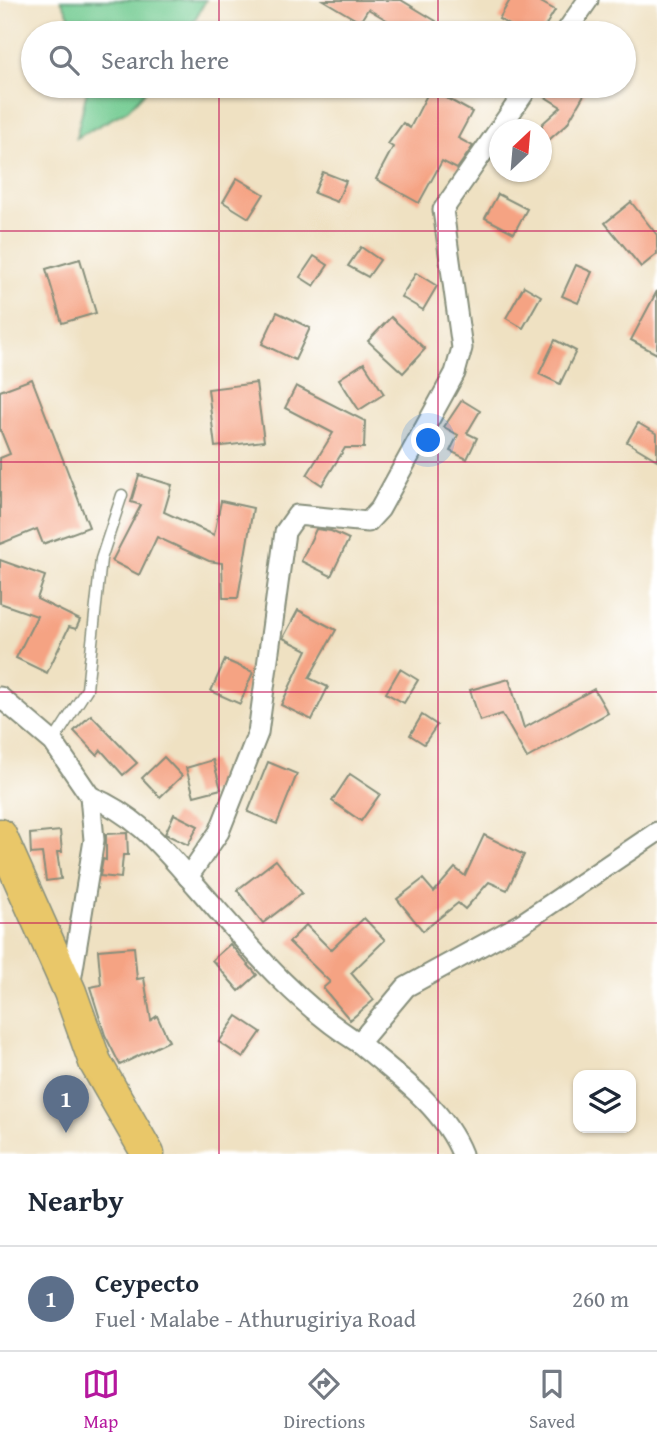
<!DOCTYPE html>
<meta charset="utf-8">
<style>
:root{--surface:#fff;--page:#f2f2f3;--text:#1f2937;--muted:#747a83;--line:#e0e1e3;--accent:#b5179e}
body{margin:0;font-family:"Gentium Book Plus",serif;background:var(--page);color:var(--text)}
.controls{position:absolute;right:21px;bottom:21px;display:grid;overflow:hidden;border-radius:14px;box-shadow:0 2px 5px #0004}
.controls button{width:63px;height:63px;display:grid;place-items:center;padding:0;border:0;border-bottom:2px solid var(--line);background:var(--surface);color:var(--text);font:35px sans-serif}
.compass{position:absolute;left:489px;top:119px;width:63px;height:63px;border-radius:50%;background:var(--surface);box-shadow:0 2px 5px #0004;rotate:26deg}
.you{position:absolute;left:429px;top:441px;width:24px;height:24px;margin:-18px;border:5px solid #fff;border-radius:50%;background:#1a73e8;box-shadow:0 0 0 10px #1a73e833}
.badge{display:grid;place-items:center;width:46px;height:46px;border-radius:50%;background:var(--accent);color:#fff;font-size:23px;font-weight:700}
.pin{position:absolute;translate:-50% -58px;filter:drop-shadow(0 2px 4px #0008)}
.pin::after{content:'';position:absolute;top:37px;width:24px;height:21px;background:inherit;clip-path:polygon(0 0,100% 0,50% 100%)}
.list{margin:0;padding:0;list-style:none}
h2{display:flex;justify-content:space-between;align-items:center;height:91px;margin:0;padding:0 28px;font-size:30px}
h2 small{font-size:23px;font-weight:400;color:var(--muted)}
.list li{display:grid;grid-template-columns:46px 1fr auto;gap:21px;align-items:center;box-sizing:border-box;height:105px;padding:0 28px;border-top:2px solid var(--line)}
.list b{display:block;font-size:26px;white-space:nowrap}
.list p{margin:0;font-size:23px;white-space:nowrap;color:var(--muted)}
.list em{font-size:23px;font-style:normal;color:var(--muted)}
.icon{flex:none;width:38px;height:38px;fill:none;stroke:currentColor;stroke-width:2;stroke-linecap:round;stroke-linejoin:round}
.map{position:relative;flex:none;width:657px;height:1154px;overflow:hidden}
.search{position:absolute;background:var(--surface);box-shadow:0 2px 5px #0004;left:21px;right:21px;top:21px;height:77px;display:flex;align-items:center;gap:18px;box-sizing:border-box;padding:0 24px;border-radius:38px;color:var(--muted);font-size:26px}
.sheet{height:196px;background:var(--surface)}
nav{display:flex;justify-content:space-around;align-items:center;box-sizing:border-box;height:98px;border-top:2px solid var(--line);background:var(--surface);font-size:19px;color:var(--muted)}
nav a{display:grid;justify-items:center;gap:4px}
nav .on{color:var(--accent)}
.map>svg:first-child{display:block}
.green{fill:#72cb91;stroke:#488462;stroke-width:2}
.building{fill:#f5a383}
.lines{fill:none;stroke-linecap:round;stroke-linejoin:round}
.service-casing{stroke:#878f7b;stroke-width:13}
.minor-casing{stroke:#878f7b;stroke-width:23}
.primary-casing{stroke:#878f7b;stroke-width:35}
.service{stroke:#fff;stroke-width:10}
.minor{stroke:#fff;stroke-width:19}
.primary{stroke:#e9c769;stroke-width:32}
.grid{fill:none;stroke:#c2185b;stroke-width:2;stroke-opacity:0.55}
</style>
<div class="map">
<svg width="657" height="1154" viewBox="0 0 657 1154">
<rect width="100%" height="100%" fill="#fff"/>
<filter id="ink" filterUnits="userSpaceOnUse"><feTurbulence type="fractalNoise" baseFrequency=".0143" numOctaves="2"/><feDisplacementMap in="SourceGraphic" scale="14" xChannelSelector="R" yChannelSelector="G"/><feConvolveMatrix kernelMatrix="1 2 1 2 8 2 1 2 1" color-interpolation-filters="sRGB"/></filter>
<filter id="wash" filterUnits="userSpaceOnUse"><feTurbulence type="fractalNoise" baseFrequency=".00686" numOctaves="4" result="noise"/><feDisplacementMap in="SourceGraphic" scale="28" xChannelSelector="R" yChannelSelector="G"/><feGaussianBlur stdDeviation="1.57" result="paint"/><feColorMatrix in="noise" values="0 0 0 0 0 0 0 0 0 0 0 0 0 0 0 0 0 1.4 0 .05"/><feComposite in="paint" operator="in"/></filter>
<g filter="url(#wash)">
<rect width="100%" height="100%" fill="#efe1c2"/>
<g class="green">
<polygon points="61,0 206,0 187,33 78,33"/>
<polygon points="88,86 150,86 128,110 76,138"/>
</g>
<g id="blocks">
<g class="building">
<polygon points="323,0 401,0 436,21 429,33 409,33 368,9 360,22"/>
<polygon points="510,0 537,0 555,10 541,33 524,33 499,19"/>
<polygon points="541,86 566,86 585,93 567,124 542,146 542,124 561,107 539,93"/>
<polygon points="430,89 472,112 458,138 473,146 457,169 442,161 419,203 376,179 393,147 388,144 403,123 410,128"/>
<polygon points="323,172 346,181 337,202 314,193"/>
<polygon points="237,178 264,194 249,218 223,202"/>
<polygon points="498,194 527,209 514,233 485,218"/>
<polygon points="631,202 657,235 657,254 641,267 605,223"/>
<polygon points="361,247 380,260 368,277 348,266"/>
<polygon points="314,256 328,265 314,286 300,277"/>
<polygon points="80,259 96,313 62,323 46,269"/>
<polygon points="576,265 592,272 578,303 562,296"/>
<polygon points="416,273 437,286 423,310 401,297"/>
<polygon points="524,286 541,296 523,328 506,318"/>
<polygon points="657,291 657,354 631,340"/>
<polygon points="277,312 310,328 295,360 262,344"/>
<polygon points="391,317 425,349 403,373 368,341"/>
<polygon points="555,340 576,351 560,384 539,374"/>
<polygon points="364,363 384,394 359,410 339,379"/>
<polygon points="32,379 89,527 43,544 37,529 0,544 0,458 10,454 0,429 0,391"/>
<polygon points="256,383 264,441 215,447 208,389"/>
<polygon points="296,386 365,421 364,448 345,448 322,485 307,475 333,433 285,408"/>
<polygon points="462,400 480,411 467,433 477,438 467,459 450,451 458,435 444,427"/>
<polygon points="638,423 657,434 657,460 627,442"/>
<polygon points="139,475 172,485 164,512 214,535 221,501 253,508 238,598 223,598 222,563 209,561 157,537 139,575 112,561 141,505 131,502"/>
<polygon points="316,529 331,531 349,539 331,576 301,561"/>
<polygon points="0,560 45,576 37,599 80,620 76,629 69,627 47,673 16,658 37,616 0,603"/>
<polygon points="298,610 336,630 309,678 328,687 312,720 281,705 307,650 283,638"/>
<polygon points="225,660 253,672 240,704 211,691"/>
<polygon points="400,669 418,680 404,703 386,693"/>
<polygon points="509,679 524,728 594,689 608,713 527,758 502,714 480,721 470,690"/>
<polygon points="91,715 137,763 123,775 101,750 97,755 74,731"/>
<polygon points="422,715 437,725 424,744 410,735"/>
<polygon points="164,757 182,776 160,797 142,778"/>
<polygon points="213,760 221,789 194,796 186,768"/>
<polygon points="268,762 297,774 277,824 248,812"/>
<polygon points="350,774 380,794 361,821 332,801"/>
<polygon points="174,814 198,826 188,845 165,834"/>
<polygon points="60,831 62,852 57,852 61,879 46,881 42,853 31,854 30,834"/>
<polygon points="127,833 128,855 123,855 121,878 100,876 103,859 106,860 106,834"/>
<polygon points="484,835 524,855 507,890 489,882 465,909 458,903 423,931 397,899 423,879 434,892 455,868 465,876"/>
<polygon points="276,860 302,893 263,923 237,890"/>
<polygon points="364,918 385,940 351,973 374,1000 350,1020 323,988 330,982 289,942 306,925 331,950"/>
<polygon points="230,944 257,975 239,991 212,960"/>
<polygon points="134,947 137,979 144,978 151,1020 157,1016 169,1041 120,1065 105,1035 90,987 101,985 98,950"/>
<polygon points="237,1016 261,1032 243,1058 219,1042"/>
</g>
</g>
</g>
<g filter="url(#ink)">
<use href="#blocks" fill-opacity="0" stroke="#878f7b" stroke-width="2"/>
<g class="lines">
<defs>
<polyline id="service" points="53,742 87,689 101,559 122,495"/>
<g id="minor">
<polyline points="565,33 588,0"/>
<polyline points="0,697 53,742 90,796 94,840 70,987"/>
<path d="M90 796C140 817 163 849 198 888 247 944 295 1003 359 1043"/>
<polyline points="188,877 219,832 258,733 285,532 297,515 368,522 380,509 455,373 462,348 443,210 529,86"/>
<path d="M462 1154C444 1108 396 1074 359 1043L406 987 521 924 657 832"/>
</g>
<polyline id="primary" points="0,835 70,992 95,1062 148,1154"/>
</defs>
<use href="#service" class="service-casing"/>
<use href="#minor" class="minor-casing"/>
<use href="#primary" class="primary-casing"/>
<use href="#service" class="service"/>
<use href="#minor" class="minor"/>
<use href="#primary" class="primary"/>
</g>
</g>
<path class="grid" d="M219 0V33M438 0V33M219 86V1154M438 86V1154M0 231H657M0 462H657M0 692H657M0 923H657"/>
</svg>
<div class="controls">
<button><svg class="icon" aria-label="layers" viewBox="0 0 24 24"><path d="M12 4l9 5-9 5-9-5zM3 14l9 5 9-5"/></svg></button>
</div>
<svg class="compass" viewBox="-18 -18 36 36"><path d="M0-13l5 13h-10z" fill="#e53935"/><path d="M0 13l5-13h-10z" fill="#747a83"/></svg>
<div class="you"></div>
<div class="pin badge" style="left:66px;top:1133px;background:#5c6f8a">1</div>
<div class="search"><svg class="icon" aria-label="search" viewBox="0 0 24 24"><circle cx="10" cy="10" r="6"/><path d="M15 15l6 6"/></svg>Search here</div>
</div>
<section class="sheet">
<h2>Nearby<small></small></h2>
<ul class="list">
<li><span class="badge" style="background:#5c6f8a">1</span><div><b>Ceypecto</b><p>Fuel · Malabe - Athurugiriya Road</p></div><em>260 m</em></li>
</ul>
</section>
<nav>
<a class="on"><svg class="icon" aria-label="map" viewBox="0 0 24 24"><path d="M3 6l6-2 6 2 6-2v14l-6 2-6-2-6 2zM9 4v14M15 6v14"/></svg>Map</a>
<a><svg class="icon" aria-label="directions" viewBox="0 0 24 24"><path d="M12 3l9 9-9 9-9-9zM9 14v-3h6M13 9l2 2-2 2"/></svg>Directions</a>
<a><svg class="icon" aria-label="saved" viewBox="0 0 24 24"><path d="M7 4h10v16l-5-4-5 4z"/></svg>Saved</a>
</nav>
